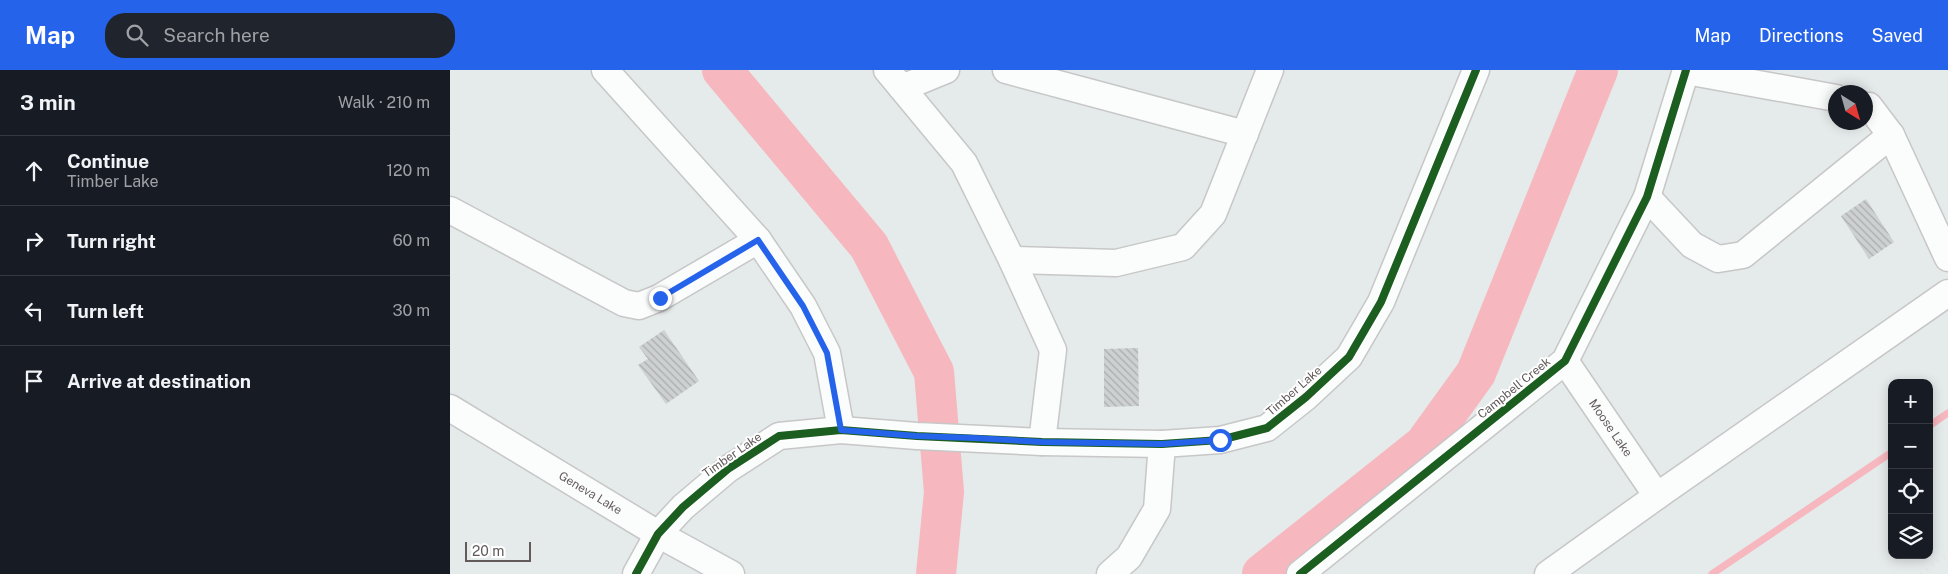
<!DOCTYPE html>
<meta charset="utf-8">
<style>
:root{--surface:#171b24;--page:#20242c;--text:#f1f3f6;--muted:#9ea1a6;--line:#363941;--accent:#2563eb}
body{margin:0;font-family:"Public Sans",sans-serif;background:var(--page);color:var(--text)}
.controls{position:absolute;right:15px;bottom:15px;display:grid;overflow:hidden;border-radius:10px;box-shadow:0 2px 12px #0003}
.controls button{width:45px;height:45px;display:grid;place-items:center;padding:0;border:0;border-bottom:1px solid var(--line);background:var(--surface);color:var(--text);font:25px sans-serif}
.compass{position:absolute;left:1378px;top:15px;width:45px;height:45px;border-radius:50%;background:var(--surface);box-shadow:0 2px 12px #0003;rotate:143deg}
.scale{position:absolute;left:15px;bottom:12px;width:66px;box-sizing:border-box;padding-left:5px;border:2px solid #635b5b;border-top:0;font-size:14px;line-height:18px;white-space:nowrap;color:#635b5b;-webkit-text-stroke:4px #fff;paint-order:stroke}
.stop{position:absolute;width:15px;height:15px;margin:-11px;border:4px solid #2563eb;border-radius:50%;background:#fff}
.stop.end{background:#2563eb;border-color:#fff;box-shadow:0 1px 5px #0008}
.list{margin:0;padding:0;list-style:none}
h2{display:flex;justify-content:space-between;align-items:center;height:65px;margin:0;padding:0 20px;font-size:21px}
h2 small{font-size:16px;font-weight:400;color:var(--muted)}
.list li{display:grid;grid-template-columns:32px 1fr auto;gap:15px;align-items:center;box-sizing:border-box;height:70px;padding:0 20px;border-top:1px solid var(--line)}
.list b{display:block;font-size:19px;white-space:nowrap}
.list p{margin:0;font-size:16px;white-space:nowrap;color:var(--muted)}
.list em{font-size:16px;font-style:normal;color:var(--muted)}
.icon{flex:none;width:28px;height:28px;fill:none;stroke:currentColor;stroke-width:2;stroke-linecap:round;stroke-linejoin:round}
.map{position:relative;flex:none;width:1498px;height:504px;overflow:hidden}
header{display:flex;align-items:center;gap:30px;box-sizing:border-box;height:70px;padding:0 25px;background:var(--accent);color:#fff}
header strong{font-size:24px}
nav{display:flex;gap:28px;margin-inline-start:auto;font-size:18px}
.search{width:350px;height:45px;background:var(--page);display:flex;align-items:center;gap:12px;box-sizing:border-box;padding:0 18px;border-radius:20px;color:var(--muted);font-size:19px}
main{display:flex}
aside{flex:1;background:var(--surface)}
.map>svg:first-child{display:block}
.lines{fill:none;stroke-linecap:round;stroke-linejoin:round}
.stream{stroke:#f6b7be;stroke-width:7}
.river{stroke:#f6b7be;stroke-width:40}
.building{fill:url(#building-back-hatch)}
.street-casing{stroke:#c7c7c7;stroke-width:29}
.street{stroke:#fbfcfc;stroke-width:26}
.rail{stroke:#e2e2e2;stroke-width:4;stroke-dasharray:1 6;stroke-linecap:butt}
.cycleway-casing{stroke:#fff;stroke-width:11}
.cycleway{stroke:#1b5e20;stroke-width:8}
.route{stroke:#2563eb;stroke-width:6}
.labels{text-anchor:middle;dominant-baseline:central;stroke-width:4;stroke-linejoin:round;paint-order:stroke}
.street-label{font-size:12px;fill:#635b5b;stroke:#fff}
</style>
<header>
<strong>Map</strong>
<div class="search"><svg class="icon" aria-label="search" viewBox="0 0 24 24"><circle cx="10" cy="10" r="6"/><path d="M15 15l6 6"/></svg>Search here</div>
<nav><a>Map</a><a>Directions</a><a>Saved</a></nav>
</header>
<main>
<aside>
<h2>3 min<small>Walk · 210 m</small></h2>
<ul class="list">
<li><svg class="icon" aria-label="ahead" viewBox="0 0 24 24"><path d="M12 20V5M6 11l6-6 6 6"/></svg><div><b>Continue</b><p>Timber Lake</p></div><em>120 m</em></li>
<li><svg class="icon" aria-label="right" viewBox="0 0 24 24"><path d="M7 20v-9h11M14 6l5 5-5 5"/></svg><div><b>Turn right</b></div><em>60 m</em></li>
<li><svg class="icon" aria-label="left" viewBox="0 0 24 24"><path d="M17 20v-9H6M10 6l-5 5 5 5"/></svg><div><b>Turn left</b></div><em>30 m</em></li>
<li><svg class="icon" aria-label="arrive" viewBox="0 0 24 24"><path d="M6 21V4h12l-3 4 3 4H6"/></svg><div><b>Arrive at destination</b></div></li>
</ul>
</aside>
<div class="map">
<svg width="1498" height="504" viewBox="0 0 1498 504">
<defs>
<pattern id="building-back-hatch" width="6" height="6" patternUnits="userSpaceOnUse" patternTransform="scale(1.25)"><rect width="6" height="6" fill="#ced1d1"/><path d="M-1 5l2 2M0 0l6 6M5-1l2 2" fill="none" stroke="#abadad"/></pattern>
</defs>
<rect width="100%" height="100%" fill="#e5eaea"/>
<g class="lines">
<g class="stream">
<polyline points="1479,356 1498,343"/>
<polyline points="1262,504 1442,382"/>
</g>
<g class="river">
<polyline points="272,0 419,176 484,302 494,422 486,504"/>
<polyline points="812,504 974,375 1026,303 1148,0"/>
</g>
</g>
<g class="building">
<polygon points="1416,129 1444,172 1419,189 1391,146"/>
<polygon points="214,260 249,311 216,334 188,295 198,289 189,277"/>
<polygon points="688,278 689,336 654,337 654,279"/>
</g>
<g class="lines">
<defs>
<g id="street">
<polyline points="155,0 308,170 353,236 377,283 391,360"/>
<polyline points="437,0 514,93 562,190 603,280 592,372"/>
<polyline points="556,0 795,64"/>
<polyline points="1236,1 1386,28"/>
<polyline points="452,18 496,0"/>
<polyline points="1416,36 1419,36 1441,65 1498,188"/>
<polyline points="1197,127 1242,175 1268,189 1293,185 1441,65"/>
<polyline points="0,140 174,233 189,236 209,228 308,170"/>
<polyline points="562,190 666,193 733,177 763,144 820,0"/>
<path id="s1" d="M1115 291 1207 426"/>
<path id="s2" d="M0 338 208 464 281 504"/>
<polyline points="186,504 208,464 233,437 278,399 329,366 391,360 467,366 592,372 712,374 770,370 817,358 856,327 899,287 931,232 1026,0"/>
<polyline points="660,504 679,487 707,439 712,374"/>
<polyline points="850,504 1115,291 1197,127 1236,0"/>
<polyline points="1098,504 1207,426 1498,223"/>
</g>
</defs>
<use href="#street" class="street-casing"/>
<use href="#street" class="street"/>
<polyline class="rail" points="1471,504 1498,484"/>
<defs>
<g id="cycleway">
<polyline points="186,504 208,464 233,437 278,399 329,366 391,360 467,366 592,372 712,374 770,370 817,358 856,327 899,287 931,232 1026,0"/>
<polyline points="850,504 1115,291 1197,127 1236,0"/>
</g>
</defs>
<use href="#cycleway" class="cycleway-casing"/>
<use href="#cycleway" class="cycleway"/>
</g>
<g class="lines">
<polyline class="route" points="210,228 308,170 353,236 377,283 391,360 467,366 524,368 592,372 712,374 770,370"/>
</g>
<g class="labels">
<g class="street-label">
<text transform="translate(1064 318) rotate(-39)">Campbell Creek</text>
<text transform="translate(844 321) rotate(-41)">Timber Lake</text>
<text stroke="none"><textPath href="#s1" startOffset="81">Moose Lake</textPath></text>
<text transform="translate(282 385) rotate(-35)">Timber Lake</text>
<text stroke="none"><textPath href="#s2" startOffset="164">Geneva Lake</textPath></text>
</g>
</g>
</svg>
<div class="controls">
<button>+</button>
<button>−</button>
<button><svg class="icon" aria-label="locate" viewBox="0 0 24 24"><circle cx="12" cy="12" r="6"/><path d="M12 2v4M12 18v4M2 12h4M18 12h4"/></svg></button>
<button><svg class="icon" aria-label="layers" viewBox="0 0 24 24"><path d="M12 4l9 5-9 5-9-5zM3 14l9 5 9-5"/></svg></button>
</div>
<svg class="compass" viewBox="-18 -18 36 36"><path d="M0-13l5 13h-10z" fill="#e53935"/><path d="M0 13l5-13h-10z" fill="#9ea1a6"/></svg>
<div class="scale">20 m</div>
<div class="stop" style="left:770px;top:370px"></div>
<div class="stop end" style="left:210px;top:228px"></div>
</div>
</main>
